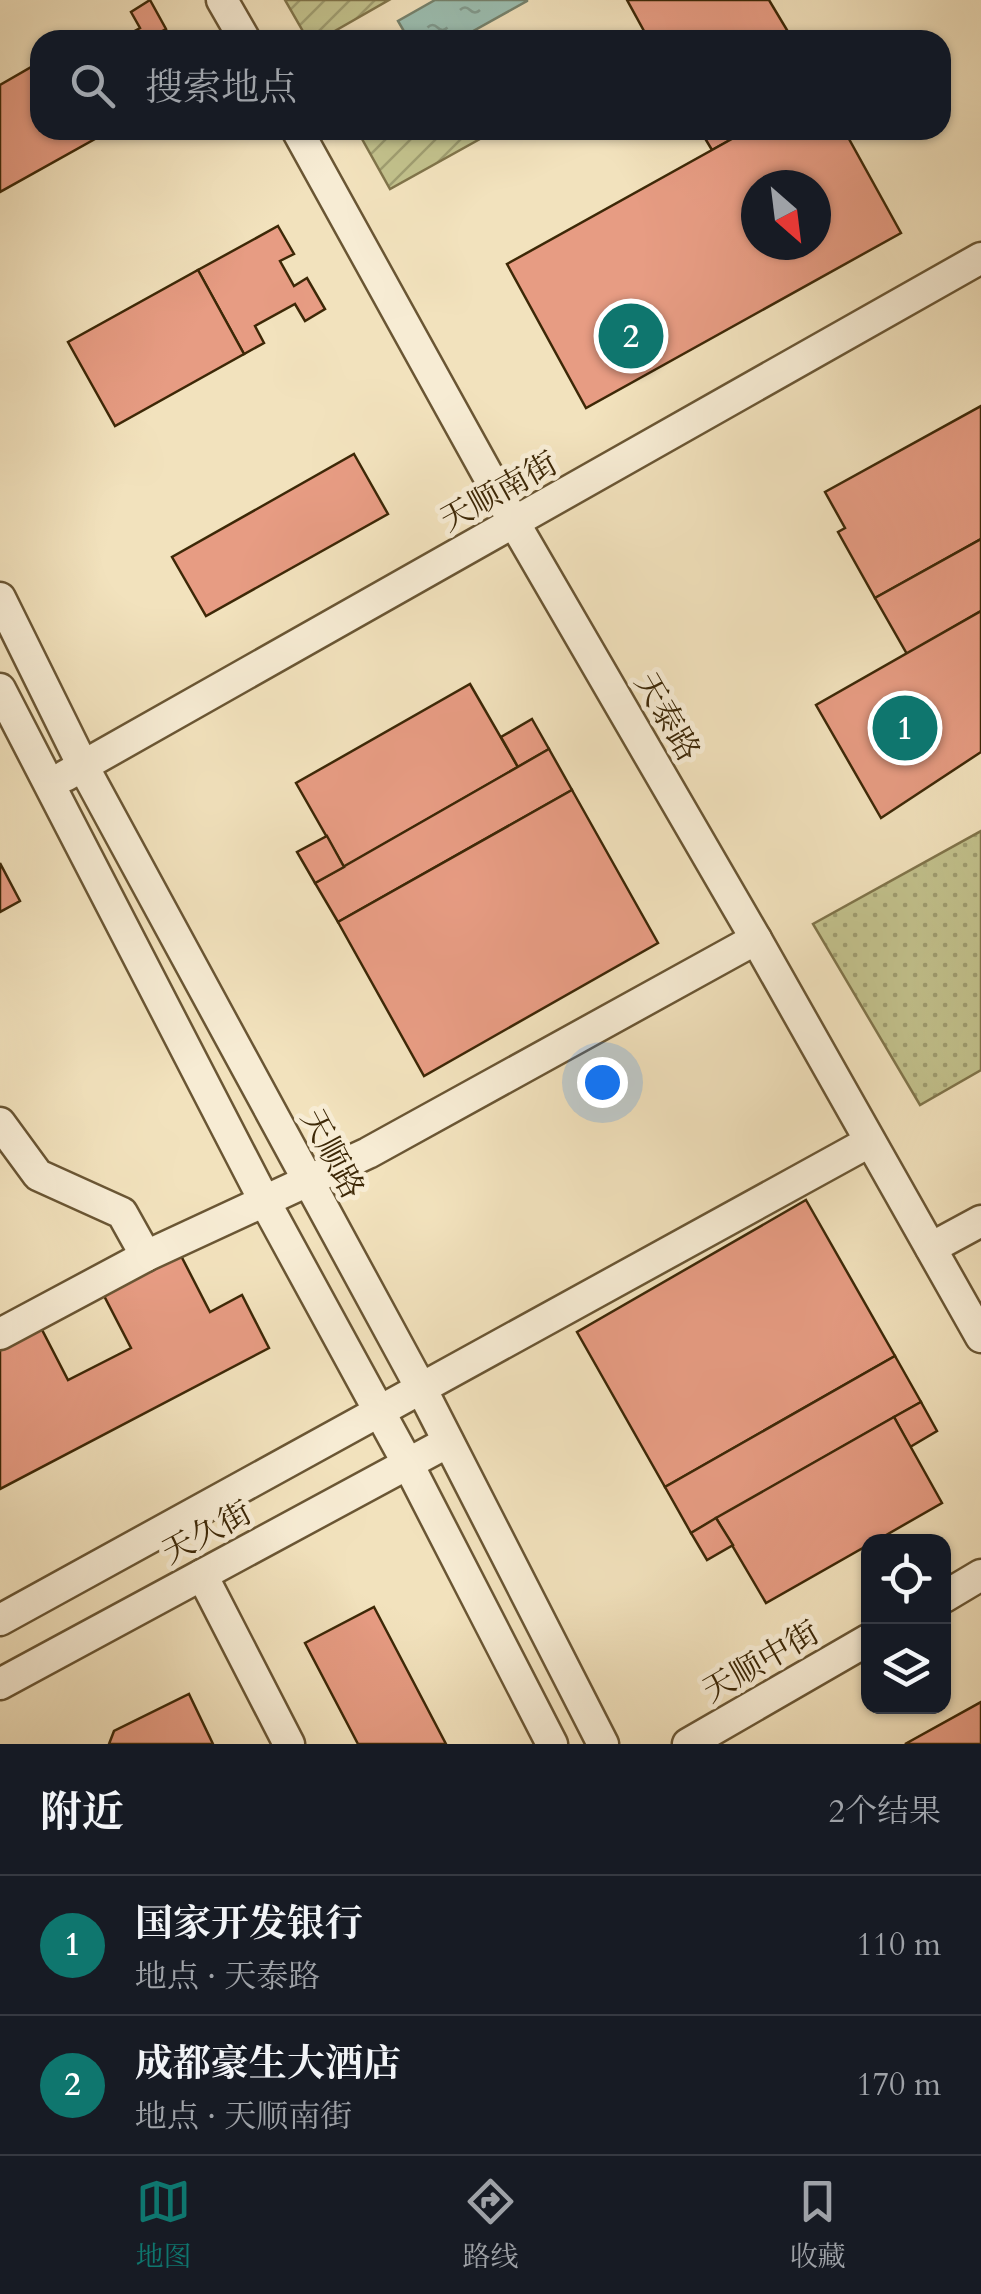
<!DOCTYPE html>
<html lang="zh">
<meta charset="utf-8">
<style>
:root{--surface:#171b24;--page:#20242c;--text:#f1f3f6;--muted:#9ea1a6;--line:#363941;--accent:#0f766e}
body{margin:0;font-family:Cardo,"Noto Serif SC",serif;background:var(--page);color:var(--text)}
.controls{position:absolute;right:30px;bottom:30px;display:grid;overflow:hidden;border-radius:20px;box-shadow:0 2px 8px #0004}
.controls button{width:90px;height:90px;display:grid;place-items:center;padding:0;border:0;border-bottom:2px solid var(--line);background:var(--surface);color:var(--text);font:50px sans-serif}
.compass{position:absolute;left:741px;top:170px;width:90px;height:90px;border-radius:50%;background:var(--surface);box-shadow:0 2px 8px #0004;rotate:152deg}
.you{position:absolute;left:602px;top:1082px;width:35px;height:35px;margin:-25px;border:8px solid #fff;border-radius:50%;background:#1a73e8;box-shadow:0 0 0 15px #1a73e833}
.badge{display:grid;place-items:center;width:65px;height:65px;border-radius:50%;background:var(--accent);color:#fff;font-size:32px;font-weight:700}
.pin{position:absolute;translate:-50% -50%;border:5px solid #fff;box-shadow:0 2px 10px #0006}
.list{margin:0;padding:0;list-style:none}
h2{display:flex;justify-content:space-between;align-items:center;height:130px;margin:0;padding:0 40px;font-size:42px}
h2 small{font-size:32px;font-weight:400;color:var(--muted)}
.list li{display:grid;grid-template-columns:65px 1fr auto;gap:30px;align-items:center;box-sizing:border-box;height:140px;padding:0 40px;border-top:2px solid var(--line)}
.list b{display:block;font-size:38px;white-space:nowrap}
.list p{margin:0;font-size:32px;white-space:nowrap;color:var(--muted)}
.list em{font-size:32px;font-style:normal;color:var(--muted)}
.icon{flex:none;width:55px;height:55px;fill:none;stroke:currentColor;stroke-width:2;stroke-linecap:round;stroke-linejoin:round}
.map{position:relative;flex:none;width:981px;height:1744px;overflow:hidden}
.search{position:absolute;background:var(--surface);box-shadow:0 2px 8px #0004;left:30px;right:30px;top:30px;height:110px;display:flex;align-items:center;gap:25px;box-sizing:border-box;padding:0 35px;border-radius:30px;color:var(--muted);font-size:38px}
.sheet{height:410px;background:var(--surface)}
nav{display:flex;justify-content:space-around;align-items:center;box-sizing:border-box;height:140px;border-top:2px solid var(--line);background:var(--surface);font-size:28px;color:var(--muted)}
nav a{display:grid;justify-items:center;gap:5px}
nav .on{color:var(--accent)}
.map>svg:first-child{display:block}
.grass{fill:url(#grass-dots);stroke:#80744a;stroke-width:2.5}
.garden{fill:url(#garden-furrows);stroke:#80744a;stroke-width:2.5}
.water{fill:url(#water-ripples);stroke:#75826d;stroke-width:2.5}
.building{fill:#e79c83;stroke:#3d2807;stroke-width:2.5;fill-rule:evenodd}
.lines{fill:none;stroke-linecap:round;stroke-linejoin:round}
.minor-casing{stroke:#6a5634;stroke-width:35}
.minor{stroke:#f7ecd4;stroke-width:30}
.labels{text-anchor:middle;dominant-baseline:central;stroke-width:10;stroke-linejoin:round;paint-order:stroke}
.street-label{font-size:32px;fill:#3d2807;stroke:#f7ecd4}
</style>
<div class="map">
<svg width="981" height="1744" viewBox="0 0 981 1744">
<defs>
<pattern id="grass-dots" width="8" height="8" patternUnits="userSpaceOnUse" patternTransform="scale(2.5)"><rect width="8" height="8" fill="#c2c18c"/><path d="M2 2h.1M6 6h.1" fill="none" stroke="#9f9d70" stroke-width="1.8" stroke-linecap="round"/></pattern>
<pattern id="garden-furrows" width="10" height="10" patternUnits="userSpaceOnUse" patternTransform="scale(2.5)"><rect width="10" height="10" fill="#c2c18c"/><path d="M-1 1l2-2M0 10L10 0M9 11l2-2" fill="none" stroke="#9f9d70"/></pattern>
<pattern id="water-ripples" width="26" height="14" patternUnits="userSpaceOnUse" patternTransform="scale(2.5)"><rect width="26" height="14" fill="#9bbeb1"/><path d="M2 4q2-2 4 0t4 0M15 11q2-2 4 0t4 0" fill="none" stroke="#809a8e"/></pattern>
</defs>
<rect width="100%" height="100%" fill="#f2e2bd"/>
<filter id="stains"><feTurbulence type="fractalNoise" baseFrequency=".002" numOctaves="4"/><feColorMatrix values="0 0 0 0 .2 0 0 0 0 .09 0 0 0 0 .02 0 0 0 .5 -.17"/></filter>
<radialGradient id="worn" r=".72"><stop offset=".6" stop-color="#630" stop-opacity="0"/><stop offset="1" stop-color="#630" stop-opacity=".3"/></radialGradient>
<polygon class="grass" points="981,831 981,1070 920,1105 813,924"/>
<g class="garden">
<polygon points="285,0 389,0 319,40 308,40"/>
<polygon points="357,130 496,130 390,189"/>
</g>
<polygon class="water" points="435,0 527,0 527,1 457,40 409,40 398,21"/>
<g class="building">
<polygon points="150,0 166,29 153,36 155,40 118,40 140,28 131,12"/>
<polygon points="627,0 769,0 793,40 649,40"/>
<polygon points="40,62 40,130 111,130 0,192 0,85"/>
<polygon points="700,130 748,130 712,150"/>
<path d="M748 130H844L901 233 586 408 507 264ZM756 185H816V245H756Z"/>
<polygon points="278,226 294,254 280,261 294,286 307,278 325,309 305,321 295,304 255,326 264,343 244,354 198,270"/>
<polygon points="198,270 244,354 115,426 68,342"/>
<polygon points="981,406 981,539 875,598 838,532 845,528 825,492"/>
<polygon points="354,454 388,514 206,616 172,557"/>
<polygon points="981,539 981,611 907,654 875,598"/>
<polygon points="981,611 981,752 881,818 816,705"/>
<polygon points="470,684 518,767 344,867 296,783"/>
<polygon points="532,719 549,749 518,767 501,737"/>
<polygon points="549,749 572,790 338,922 315,883"/>
<polygon points="572,790 658,943 424,1076 338,922"/>
<polygon points="327,836 344,867 315,883 297,852"/>
<polygon points="0,863 20,901 0,912"/>
<polygon points="806,1200 895,1356 665,1487 577,1332"/>
<polygon points="177,1248 210,1312 242,1295 269,1348 0,1489 0,1345 39,1324 68,1380 131,1348 100,1288"/>
<polygon points="895,1356 921,1402 691,1533 665,1487"/>
<polygon points="921,1402 937,1431 910,1447 894,1417"/>
<polygon points="894,1417 942,1503 874,1542 868,1542 868,1545 766,1603 716,1518"/>
<polygon points="716,1518 733,1545 707,1560 691,1533"/>
<polygon points="374,1607 446,1744 358,1744 305,1643"/>
<polygon points="189,1694 213,1744 109,1744 114,1731"/>
<polygon points="981,1702 981,1744 905,1744"/>
</g>
<g class="lines">
<defs>
<g id="minor">
<polyline points="222,0 245,40"/>
<polyline points="297,130 515,524 756,939 981,1337"/>
<polyline points="0,598 83,766 422,1390 603,1744"/>
<polyline points="0,689 265,1202 408,1464 552,1744"/>
<polyline points="65,776 981,258"/>
<polyline points="0,1123 38,1175 122,1213 146,1256"/>
<polyline points="931,1248 981,1221"/>
<polyline points="0,1334 146,1256 368,1153 756,939"/>
<polyline points="202,1575 289,1744"/>
<polyline points="944,1597 981,1575"/>
<polyline points="0,1620 869,1142"/>
<polyline points="0,1684 448,1442"/>
<polyline points="688,1744 868,1640"/>
</g>
</defs>
<use href="#minor" class="minor-casing"/>
<use href="#minor" class="minor"/>
</g>
<g class="labels">
<g class="street-label">
<text transform="translate(499 492) rotate(-29)">天顺南街</text>
<text transform="translate(667 717) rotate(60)">天泰路</text>
<text transform="translate(332 1154) rotate(62)">天顺路</text>
<text transform="translate(207 1533) rotate(-28)">天久街</text>
<text transform="translate(761 1662) rotate(-30)">天顺中街</text>
</g>
</g>
<rect width="100%" height="100%" filter="url(#stains)"/>
<rect width="100%" height="100%" fill="url(#worn)"/>
</svg>
<div class="controls">
<button><svg class="icon" aria-label="locate" viewBox="0 0 24 24"><circle cx="12" cy="12" r="6"/><path d="M12 2v4M12 18v4M2 12h4M18 12h4"/></svg></button>
<button><svg class="icon" aria-label="layers" viewBox="0 0 24 24"><path d="M12 4l9 5-9 5-9-5zM3 14l9 5 9-5"/></svg></button>
</div>
<svg class="compass" viewBox="-18 -18 36 36"><path d="M0-13l5 13h-10z" fill="#e53935"/><path d="M0 13l5-13h-10z" fill="#9ea1a6"/></svg>
<div class="you"></div>
<div class="pin badge" style="left:905px;top:728px">1</div>
<div class="pin badge" style="left:631px;top:336px">2</div>
<div class="search"><svg class="icon" aria-label="search" viewBox="0 0 24 24"><circle cx="10" cy="10" r="6"/><path d="M15 15l6 6"/></svg>搜索地点</div>
</div>
<section class="sheet">
<h2>附近<small>2个结果</small></h2>
<ul class="list">
<li><span class="badge">1</span><div><b>国家开发银行</b><p>地点 · 天泰路</p></div><em>110 m</em></li>
<li><span class="badge">2</span><div><b>成都豪生大酒店</b><p>地点 · 天顺南街</p></div><em>170 m</em></li>
</ul>
</section>
<nav>
<a class="on"><svg class="icon" aria-label="map" viewBox="0 0 24 24"><path d="M3 6l6-2 6 2 6-2v14l-6 2-6-2-6 2zM9 4v14M15 6v14"/></svg>地图</a>
<a><svg class="icon" aria-label="directions" viewBox="0 0 24 24"><path d="M12 3l9 9-9 9-9-9zM9 14v-3h6M13 9l2 2-2 2"/></svg>路线</a>
<a><svg class="icon" aria-label="saved" viewBox="0 0 24 24"><path d="M7 4h10v16l-5-4-5 4z"/></svg>收藏</a>
</nav>
